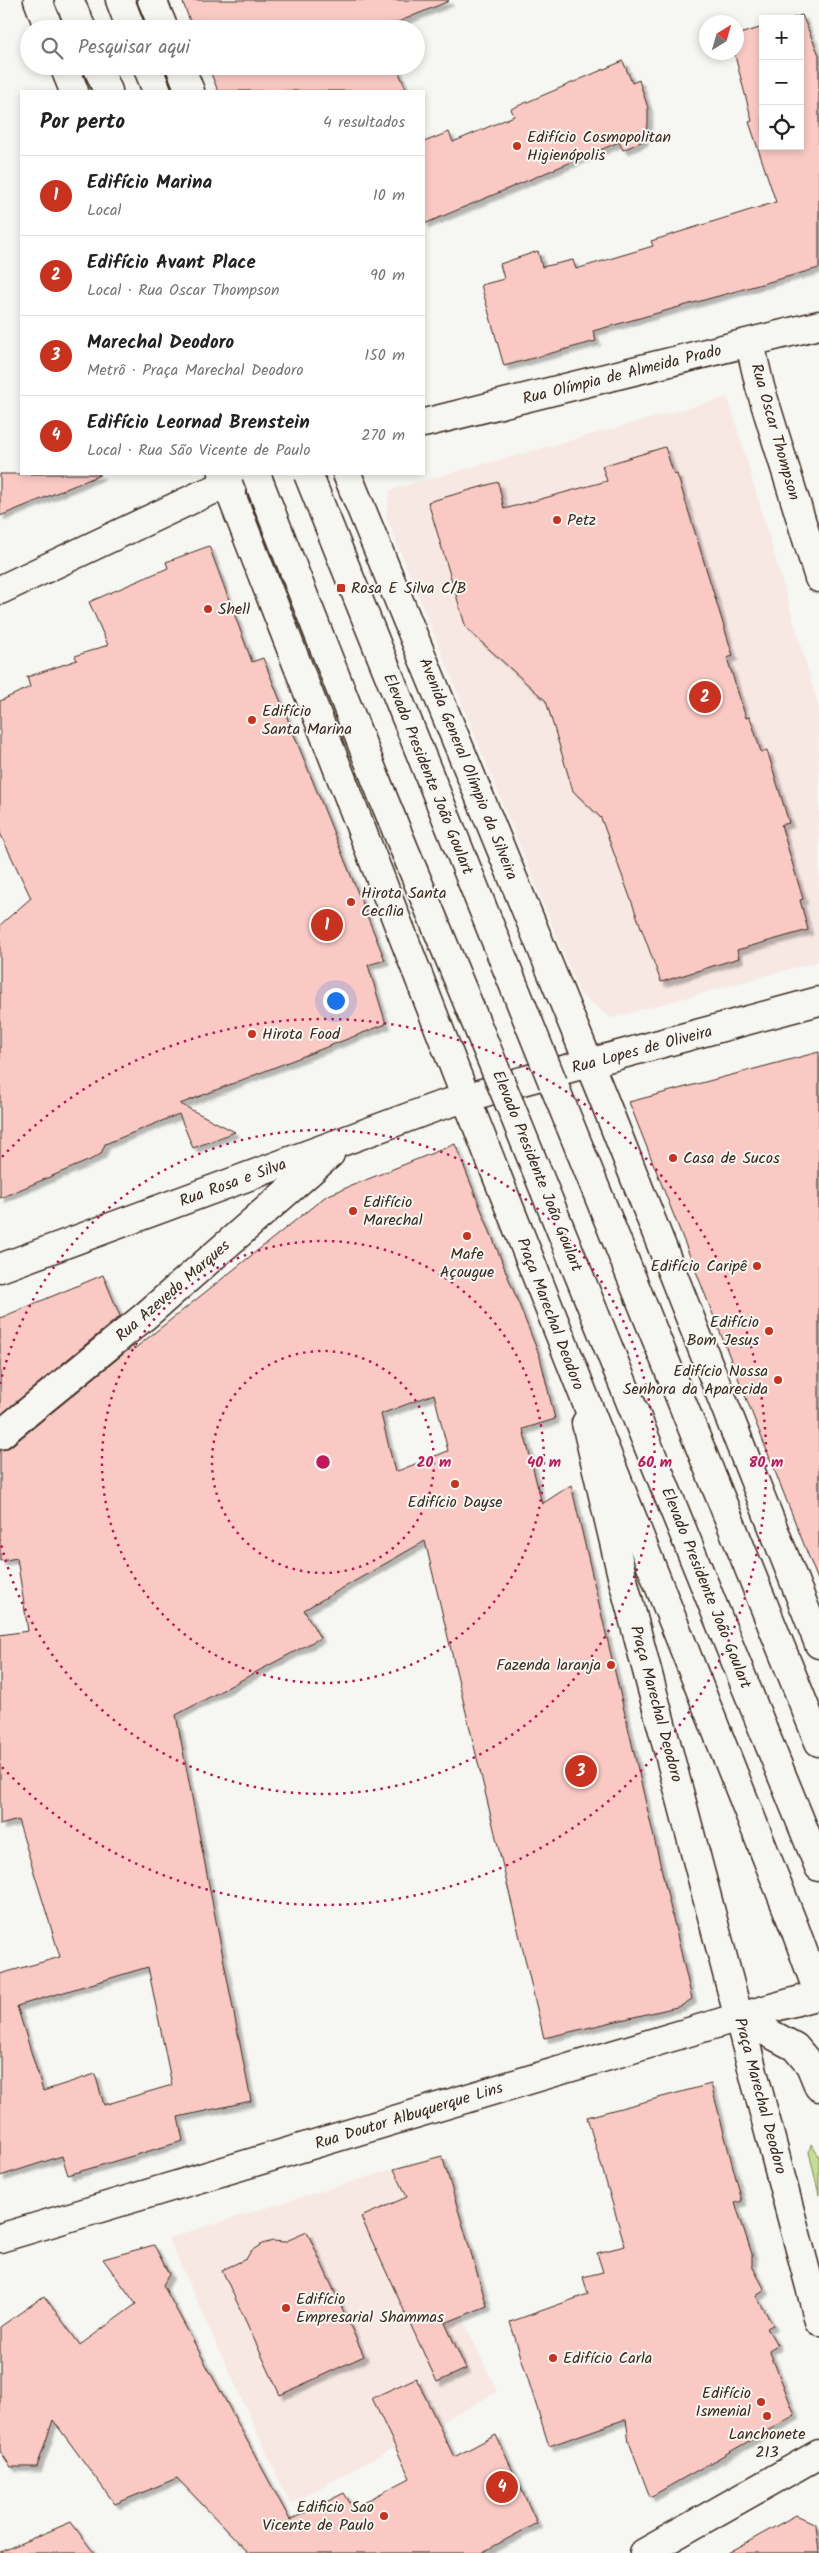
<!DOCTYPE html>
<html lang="pt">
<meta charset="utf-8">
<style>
:root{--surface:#fff;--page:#f6f6f6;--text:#222;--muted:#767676;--line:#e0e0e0;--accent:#c8321e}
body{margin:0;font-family:Kalam,sans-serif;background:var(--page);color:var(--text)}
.controls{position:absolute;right:15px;top:15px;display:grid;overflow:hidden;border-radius:0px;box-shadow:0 2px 8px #0003}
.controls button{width:45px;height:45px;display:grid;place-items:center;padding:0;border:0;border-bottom:1px solid var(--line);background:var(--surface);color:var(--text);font:25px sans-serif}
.compass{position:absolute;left:699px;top:15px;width:45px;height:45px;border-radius:50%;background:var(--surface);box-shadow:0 2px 8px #0003;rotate:37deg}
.you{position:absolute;left:335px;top:1000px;width:18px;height:18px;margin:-12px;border:4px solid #fff;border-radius:50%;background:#1a73e8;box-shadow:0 0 0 8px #1a73e833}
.badge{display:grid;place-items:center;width:32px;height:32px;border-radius:50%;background:var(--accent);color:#fff;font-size:16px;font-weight:700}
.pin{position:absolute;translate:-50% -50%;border:2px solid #fff;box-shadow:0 1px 5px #0006}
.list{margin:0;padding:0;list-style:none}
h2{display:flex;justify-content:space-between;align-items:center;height:65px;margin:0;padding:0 20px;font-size:21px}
h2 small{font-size:16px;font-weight:400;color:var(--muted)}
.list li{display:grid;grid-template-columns:32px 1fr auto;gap:15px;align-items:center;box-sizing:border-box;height:80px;padding:0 20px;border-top:1px solid var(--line)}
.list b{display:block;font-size:19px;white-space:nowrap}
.list p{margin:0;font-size:16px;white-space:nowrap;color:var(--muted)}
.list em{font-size:16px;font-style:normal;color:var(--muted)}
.icon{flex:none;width:28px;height:28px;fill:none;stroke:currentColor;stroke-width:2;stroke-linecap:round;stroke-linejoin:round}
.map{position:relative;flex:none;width:819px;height:2553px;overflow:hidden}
.search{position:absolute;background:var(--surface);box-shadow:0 2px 8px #0003;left:20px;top:20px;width:405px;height:55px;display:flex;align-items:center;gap:12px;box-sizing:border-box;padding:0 18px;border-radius:28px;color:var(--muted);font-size:19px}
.panel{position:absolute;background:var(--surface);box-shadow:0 2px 8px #0003;left:20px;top:90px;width:405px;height:385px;border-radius:0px}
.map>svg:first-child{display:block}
.built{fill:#f7e8e4}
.green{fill:#c4de94;stroke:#808459}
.building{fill:#fac9c4;stroke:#3b2a1e;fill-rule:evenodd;filter:url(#shadow)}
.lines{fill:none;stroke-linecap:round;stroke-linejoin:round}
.minor-casing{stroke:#3b2a1e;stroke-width:31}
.secondary-casing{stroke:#3b2a1e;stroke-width:31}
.primary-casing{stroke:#3b2a1e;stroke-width:31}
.trunk-casing{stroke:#3b2a1e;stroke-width:31}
.minor{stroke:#f6f6f2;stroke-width:28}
.secondary{stroke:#f6f6f2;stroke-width:28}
.primary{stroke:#f6f6f2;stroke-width:28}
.trunk{stroke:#f6f6f2;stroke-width:28}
.trunk-bridge-casing{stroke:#3b2a1e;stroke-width:31;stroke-linecap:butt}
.trunk-bridge{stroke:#f6f6f2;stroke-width:28}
.ring{fill:none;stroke:#c2185b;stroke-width:2.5;stroke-dasharray:2.5 5}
.poi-dot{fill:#c8321e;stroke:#f6f6f2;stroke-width:2}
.labels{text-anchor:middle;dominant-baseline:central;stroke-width:4;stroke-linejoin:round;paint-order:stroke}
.poi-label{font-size:16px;fill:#3b2a1e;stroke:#f6f6f2;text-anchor:start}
.street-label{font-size:16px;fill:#3b2a1e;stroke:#f6f6f2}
.centre{fill:#c2185b;stroke:#f6f6f2;stroke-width:2.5}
.ring-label{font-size:15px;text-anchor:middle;font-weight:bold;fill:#c2185b;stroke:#f6f6f2;stroke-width:4;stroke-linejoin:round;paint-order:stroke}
</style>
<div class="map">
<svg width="819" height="2553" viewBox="0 0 819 2553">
<defs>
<filter id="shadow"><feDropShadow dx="4.5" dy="4.5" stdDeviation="1" flood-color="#0004"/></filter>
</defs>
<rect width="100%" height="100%" fill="#f6f6f2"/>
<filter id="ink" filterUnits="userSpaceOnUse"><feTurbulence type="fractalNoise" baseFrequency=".02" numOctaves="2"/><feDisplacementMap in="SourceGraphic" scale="10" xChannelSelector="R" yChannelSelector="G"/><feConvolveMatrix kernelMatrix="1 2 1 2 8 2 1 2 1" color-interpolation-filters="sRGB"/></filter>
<g filter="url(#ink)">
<g class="built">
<polygon points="728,397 819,708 819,961 611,1018 580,994 386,516 390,490"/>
<polygon points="394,2169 497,2392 290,2504 168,2238"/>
</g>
<polygon class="green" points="811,2144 819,2156 819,2195 809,2152"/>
<g class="building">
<polygon points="182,0 448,0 449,1 381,29 193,29"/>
<polygon points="802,15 819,55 819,268 593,331 596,341 504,366 481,285 504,279 500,264 538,251 542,267 573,260 576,269 653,246 651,241 776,202 749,122 752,121 734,52 736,52 736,35 763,27 763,146 800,146 800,19 790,19"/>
<polygon points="623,61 632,83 639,80 648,108 648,123 643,141 623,150 619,142 424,224 424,142 449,132 453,142 514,116 511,109"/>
<polygon points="208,66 396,66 407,91 218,91"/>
<polygon points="665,447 674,475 677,474 733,656 727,658 746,718 750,717 761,752 767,750 789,823 781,825 803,899 800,900 808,930 737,950 739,958 661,982 601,818 573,791 546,701 466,628 428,502 498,482 504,509 607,481 602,466"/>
<polygon points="0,474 100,474 100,475 0,516"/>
<polygon points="209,546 252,662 263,658 385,960 368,965 386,1024 180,1104 235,1132 193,1148 179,1114 105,1144 101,1154 90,1160 0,1198 0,925 31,898 0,833 0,701 30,687 27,677 77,660 75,656 108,645 89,602 168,568 166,562"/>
<polygon points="819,1052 819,1580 818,1580 629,1102"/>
<path d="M455 1144 540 1357 555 1419 523 1429 542 1504 571 1485 692 1999 681 2006 544 2038 425 1541 304 1610 320 1638 176 1715 251 2101 178 2117 183 2141 68 2175 62 2156 0 2176V1974L60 1957 18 1820 0 1825V1635L28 1631 17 1558 0 1561V1450L10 1447 133 1346 134 1349 326 1196ZM434 1394 448 1451 395 1472 381 1414ZM148 1967 172 2085 104 2105 95 2074 43 2091 17 2006Z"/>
<polygon points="103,1275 120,1316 0,1415 0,1318"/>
<polygon points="711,2084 742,2201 735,2203 752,2254 752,2266 765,2290 756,2296 773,2325 767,2328 777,2345 769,2350 795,2415 650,2497 629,2442 626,2419 549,2446 510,2322 588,2294 583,2277 603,2272 597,2253 625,2246 587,2117"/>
<polygon points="442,2156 487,2306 445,2323 466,2369 437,2382 361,2217 407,2197 394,2169"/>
<polygon points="307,2232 364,2356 280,2395 222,2270 246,2259 251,2251 262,2244 273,2241 284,2242"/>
<polygon points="154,2245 169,2274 163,2285 290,2520 344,2493 353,2508 410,2478 372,2398 416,2378 454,2457 496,2435 537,2523 481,2553 249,2553 177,2478 115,2504 53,2420 37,2467 11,2467 0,2451 0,2327 44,2296 80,2345 136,2304 103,2259"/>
<polygon points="796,2515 816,2524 819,2553 728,2553"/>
<polygon points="71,2522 94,2553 0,2553 0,2552"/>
</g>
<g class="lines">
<defs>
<g id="minor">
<polyline points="750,344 760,387 819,578"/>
<polyline points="424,423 819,325"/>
<polyline points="0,590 201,495 252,474"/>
<polyline points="0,1268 436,1107 522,1081 819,1001"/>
<polyline points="0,1435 144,1317 330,1154"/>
<polyline points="0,2238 739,2017 819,1995"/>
<polyline points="644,2553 819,2454"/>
</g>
<polyline id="secondary" points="586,1423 622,1576 819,2321"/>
<g id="primary">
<polyline points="38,0 49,29"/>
<polyline points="152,0 164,29"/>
<polyline points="64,66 74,91"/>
<polyline points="180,66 190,91"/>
<polyline points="223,474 466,1098 795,1929 819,1995"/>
<polyline points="347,474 604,1100 819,1644"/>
</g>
<g id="trunk">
<polyline points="69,0 82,29"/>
<polyline points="120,0 131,29"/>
<polyline points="97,66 108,91"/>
<polyline points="147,66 157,91"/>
<polyline points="553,1083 819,1742"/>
<polyline points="510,1105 819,1867"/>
<polyline points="739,2017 795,2047 810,2065 819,2087"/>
</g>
</defs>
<use href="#minor" class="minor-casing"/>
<use href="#secondary" class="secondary-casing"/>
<use href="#primary" class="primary-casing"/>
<use href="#trunk" class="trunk-casing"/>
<use href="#minor" class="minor"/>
<use href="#secondary" class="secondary"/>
<use href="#primary" class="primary"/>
<use href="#trunk" class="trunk"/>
<defs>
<g id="trunk-bridge">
<polyline points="256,474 384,800 510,1105"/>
<polyline points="308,474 553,1083"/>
</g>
</defs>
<use href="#trunk-bridge" class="trunk-bridge-casing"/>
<use href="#trunk-bridge" class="trunk-bridge"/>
</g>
</g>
<g class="ring">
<circle cx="323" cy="1462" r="111"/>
<circle cx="323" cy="1462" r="221"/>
<path d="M0 1384A332 332 0 1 1 0 1540"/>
<path d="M2 1157A443 443 0 1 1 2 1767"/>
</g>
<g class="poi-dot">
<circle cx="517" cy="146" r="5"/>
<circle cx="557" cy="520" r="5"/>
<rect x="336" y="583" width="10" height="10" rx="2.5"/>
<circle cx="208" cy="609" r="5"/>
<circle cx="252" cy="720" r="5"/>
<circle cx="351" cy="902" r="5"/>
<circle cx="252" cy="1034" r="5"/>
<circle cx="673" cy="1158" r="5"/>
<circle cx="353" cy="1211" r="5"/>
<circle cx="467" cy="1236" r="5"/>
<circle cx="757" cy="1266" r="5"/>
<circle cx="769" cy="1331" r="5"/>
<circle cx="778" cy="1380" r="5"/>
<circle cx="455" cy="1484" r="5"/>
<circle cx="611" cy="1665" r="5"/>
<circle cx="286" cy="2308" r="5"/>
<circle cx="553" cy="2358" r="5"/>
<circle cx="761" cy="2402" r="5"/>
<circle cx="767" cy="2416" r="5"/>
<circle cx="384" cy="2516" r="5"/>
</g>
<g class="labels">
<g class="poi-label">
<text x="527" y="137">Edifício Cosmopolitan<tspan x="527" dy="18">Higienópolis</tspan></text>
<text x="567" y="520">Petz</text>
<text x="351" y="588">Rosa E Silva C/B</text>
<text x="218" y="609">Shell</text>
<text x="262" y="711">Edifício<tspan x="262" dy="18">Santa Marina</tspan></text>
<text x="361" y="893">Hirota Santa<tspan x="361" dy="18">Cecília</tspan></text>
<text x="262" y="1034">Hirota Food</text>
<text x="683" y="1158">Casa de Sucos</text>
<text x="363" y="1202">Edifício<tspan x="363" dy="18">Marechal</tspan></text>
<text x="467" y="1254" text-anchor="middle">Mafe<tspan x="467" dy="18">Açougue</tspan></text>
<text x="747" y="1266" text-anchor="end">Edifício Caripê</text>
<text x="759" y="1322" text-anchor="end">Edifício<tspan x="759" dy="18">Bom Jesus</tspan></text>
<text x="768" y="1371" text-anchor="end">Edifício Nossa<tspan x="768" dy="18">Senhora da Aparecida</tspan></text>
<text x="455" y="1502" text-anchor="middle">Edifício Dayse</text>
<text x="601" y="1665" text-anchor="end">Fazenda laranja</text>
<text x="296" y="2299">Edifício<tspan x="296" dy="18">Empresarial Shammas</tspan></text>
<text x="563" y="2358">Edifício Carla</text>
<text x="751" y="2393" text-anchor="end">Edifício<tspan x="751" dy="18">Ismenial</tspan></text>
<text x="767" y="2434" text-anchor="middle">Lanchonete<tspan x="767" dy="18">213</tspan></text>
<text x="374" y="2507" text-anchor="end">Edificio Sao<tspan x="374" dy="18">Vicente de Paulo</tspan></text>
</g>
<g class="street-label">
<text transform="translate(622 375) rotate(-14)">Rua Olímpia de Almeida Prado</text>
<text transform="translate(775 432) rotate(74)">Rua Oscar Thompson</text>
<text transform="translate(468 769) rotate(68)">Avenida General Olímpio da Silveira</text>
<text transform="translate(428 774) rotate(68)">Elevado Presidente João Goulart</text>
<text transform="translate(642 1050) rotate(-15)">Rua Lopes de Oliveira</text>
<text transform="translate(537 1171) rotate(68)">Elevado Presidente João Goulart</text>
<text transform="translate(233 1183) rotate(-20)">Rua Rosa e Silva</text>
<text transform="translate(173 1291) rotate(-41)">Rua Azevedo Marques</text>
<text transform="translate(550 1314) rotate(69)">Praça Marechal Deodoro</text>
<text transform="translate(706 1588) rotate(68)">Elevado Presidente João Goulart</text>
<text transform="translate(656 1704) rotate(75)">Praça Marechal Deodoro</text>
<text transform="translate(760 2096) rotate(75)">Praça Marechal Deodoro</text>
<text transform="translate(409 2116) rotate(-17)">Rua Doutor Albuquerque Lins</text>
</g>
</g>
<circle cx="323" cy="1462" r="8" class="centre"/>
<g class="ring-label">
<text x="434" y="1467">20 m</text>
<text x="544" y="1467">40 m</text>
<text x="655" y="1467">60 m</text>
<text x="766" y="1467">80 m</text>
</g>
</svg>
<div class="controls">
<button>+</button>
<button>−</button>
<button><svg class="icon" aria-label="locate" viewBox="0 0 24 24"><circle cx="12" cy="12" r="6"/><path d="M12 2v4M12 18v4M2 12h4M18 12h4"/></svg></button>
</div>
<svg class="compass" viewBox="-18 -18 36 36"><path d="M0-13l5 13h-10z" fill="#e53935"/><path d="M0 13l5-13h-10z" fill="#767676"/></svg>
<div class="you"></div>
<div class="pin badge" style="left:327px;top:925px">1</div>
<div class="pin badge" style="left:705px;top:697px">2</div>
<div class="pin badge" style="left:581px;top:1771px">3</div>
<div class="pin badge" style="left:502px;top:2487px">4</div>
<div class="search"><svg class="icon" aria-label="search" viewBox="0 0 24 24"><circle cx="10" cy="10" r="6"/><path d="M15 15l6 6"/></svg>Pesquisar aqui</div>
<section class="panel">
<h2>Por perto<small>4 resultados</small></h2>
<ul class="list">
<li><span class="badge">1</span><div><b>Edifício Marina</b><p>Local</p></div><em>10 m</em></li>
<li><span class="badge">2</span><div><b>Edifício Avant Place</b><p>Local · Rua Oscar Thompson</p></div><em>90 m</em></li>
<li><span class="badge">3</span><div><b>Marechal Deodoro</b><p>Metrô · Praça Marechal Deodoro</p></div><em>150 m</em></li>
<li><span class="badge">4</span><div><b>Edifício Leornad Brenstein</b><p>Local · Rua São Vicente de Paulo</p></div><em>270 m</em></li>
</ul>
</section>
</div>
